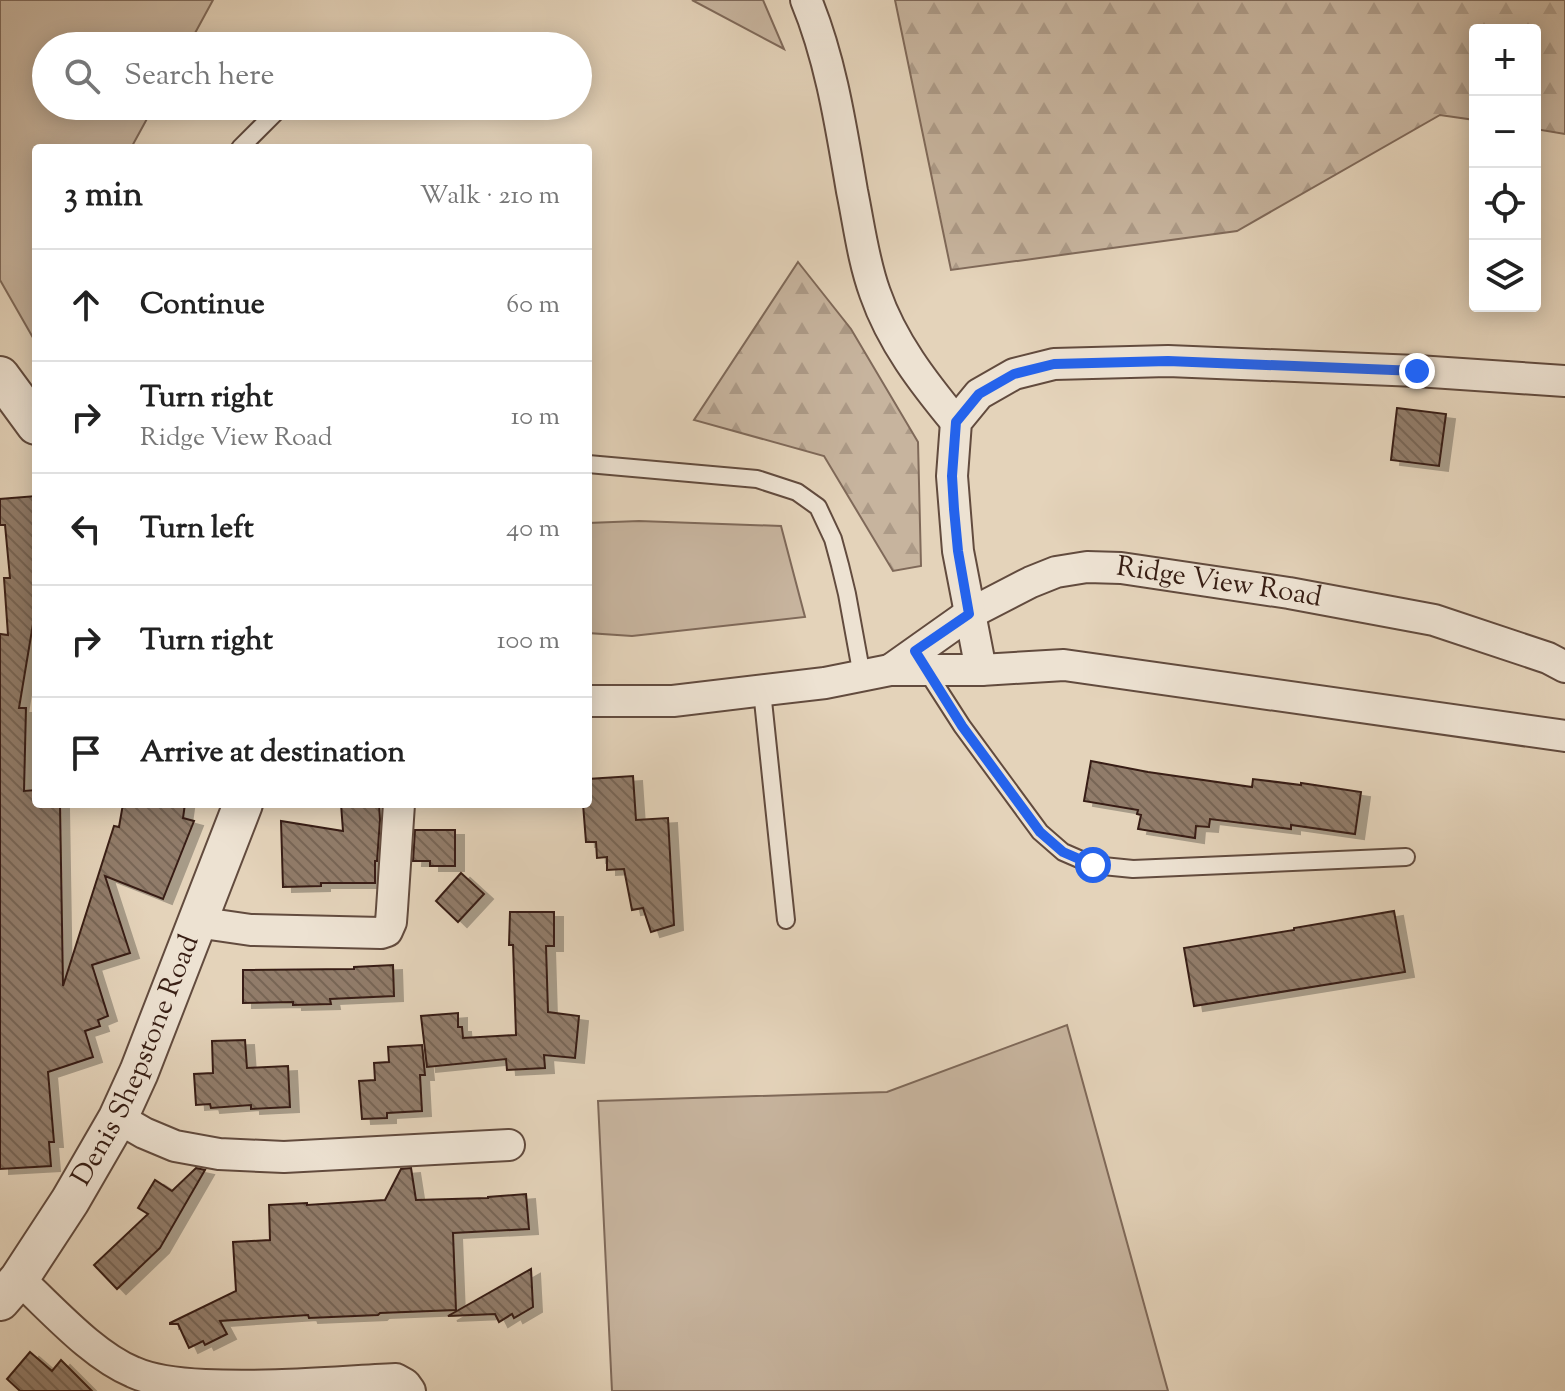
<!DOCTYPE html>
<meta charset="utf-8">
<style>
:root{--surface:#fff;--page:#f6f6f6;--text:#222;--muted:#767676;--line:#e0e0e0}
body{margin:0;font-family:"Sorts Mill Goudy",serif;background:var(--page);color:var(--text)}
.controls{position:absolute;right:24px;top:24px;display:grid;overflow:hidden;border-radius:8px;box-shadow:0 4px 20px #0003}
.controls button{width:72px;height:72px;display:grid;place-items:center;padding:0;border:0;border-bottom:2px solid var(--line);background:var(--surface);color:var(--text);font:40px sans-serif}
.stop{position:absolute;width:24px;height:24px;margin:-18px;border:6px solid #2563eb;border-radius:50%;background:#fff}
.stop.end{background:#2563eb;border-color:#fff;box-shadow:0 2px 8px #0008}
.list{margin:0;padding:0;list-style:none}
h2{display:flex;justify-content:space-between;align-items:center;height:104px;margin:0;padding:0 32px;font-size:34px}
h2 small{font-size:26px;font-weight:400;color:var(--muted)}
.list li{display:grid;grid-template-columns:52px 1fr auto;gap:24px;align-items:center;box-sizing:border-box;height:112px;padding:0 32px;border-top:2px solid var(--line)}
.list b{display:block;font-size:30px;white-space:nowrap}
.list p{margin:0;font-size:26px;white-space:nowrap;color:var(--muted)}
.list em{font-size:26px;font-style:normal;color:var(--muted)}
.icon{flex:none;width:44px;height:44px;fill:none;stroke:currentColor;stroke-width:2;stroke-linecap:round;stroke-linejoin:round}
.map{position:relative;flex:none;width:1565px;height:1391px;overflow:hidden}
.search{position:absolute;background:var(--surface);box-shadow:0 4px 20px #0003;left:32px;top:32px;width:560px;height:88px;display:flex;align-items:center;gap:20px;box-sizing:border-box;padding:0 28px;border-radius:44px;color:var(--muted);font-size:30px}
.panel{position:absolute;background:var(--surface);box-shadow:0 4px 20px #0003;left:32px;top:144px;width:560px;height:664px;border-radius:8px}
.map>svg:first-child{display:block}
.grass{fill:#c7b49e;stroke:#7f6959;stroke-width:2}
.forest{fill:url(#forest-firs);stroke:#7f6959;stroke-width:2}
.building{fill:url(#building-back-hatch);stroke:#371e14;stroke-width:2;filter:url(#shadow)}
.lines{fill:none;stroke-linecap:round;stroke-linejoin:round}
.service-casing{stroke:#624b3e;stroke-width:20}
.minor-casing{stroke:#624b3e;stroke-width:34}
.tertiary-casing{stroke:#624b3e;stroke-width:42}
.service{stroke:#ede2d2;stroke-width:16}
.minor{stroke:#ede2d2;stroke-width:30}
.tertiary{stroke:#ede2d2;stroke-width:38}
.route{stroke:#2563eb;stroke-width:10}
.labels{text-anchor:middle;dominant-baseline:central;stroke-width:6;stroke-linejoin:round;paint-order:stroke}
.street-label{font-size:28px;fill:#371e14;stroke:#ede2d2}
</style>
<div class="map">
<svg width="1565" height="1391" viewBox="0 0 1565 1391">
<defs>
<pattern id="forest-firs" width="22" height="20" patternUnits="userSpaceOnUse" patternTransform="scale(2)"><rect width="22" height="20" fill="#c7b49e"/><path d="M5 1l3.5 6h-7zM16 11l3.5 6h-7z" fill="#ac9a87"/></pattern>
<pattern id="building-back-hatch" width="6" height="6" patternUnits="userSpaceOnUse" patternTransform="scale(2)"><rect width="6" height="6" fill="#917c6a"/><path d="M-1 5l2 2M0 0l6 6M5-1l2 2" fill="none" stroke="#776556"/></pattern>
<filter id="shadow"><feDropShadow dx="9" dy="5" stdDeviation="0" flood-color="#0004"/></filter>
</defs>
<rect width="100%" height="100%" fill="#e4d3ba"/>
<filter id="stains"><feTurbulence type="fractalNoise" baseFrequency=".0025" numOctaves="4"/><feColorMatrix values="0 0 0 0 .2 0 0 0 0 .09 0 0 0 0 .02 0 0 0 .5 -.17"/></filter>
<radialGradient id="worn" r=".72"><stop offset=".6" stop-color="#630" stop-opacity="0"/><stop offset="1" stop-color="#630" stop-opacity=".3"/></radialGradient>
<g class="grass">
<polygon points="0,0 213,0 188,46 46,46 46,106 154,106 131,148 36,148 36,343 0,280"/>
<polygon points="692,0 763,0 784,49"/>
<polygon points="639,521 781,526 805,617 632,636 588,633 588,523"/>
<polygon points="1067,1025 1168,1391 612,1391 598,1101 887,1092"/>
</g>
<g class="forest">
<polygon points="895,0 1565,0 1565,134 1535,129 1535,30 1475,30 1475,120 1440,115 1237,231 951,270"/>
<polygon points="798,262 851,329 918,442 921,566 893,571 824,456 694,420"/>
</g>
<g class="building">
<polygon points="1397,408 1446,414 1439,466 1391,460"/>
<polygon points="36,496 36,606 19,708 26,708 24,791 36,790 36,804 60,804 63,986 114,826 119,827 123,804 185,804 183,818 194,821 163,899 105,876 130,953 92,965 108,1016 98,1020 100,1026 85,1031 93,1057 48,1072 54,1142 49,1142 51,1166 0,1169 0,634 8,635 4,578 10,578 5,525 0,525 0,499"/>
<polygon points="1091,761 1148,772 1252,787 1253,779 1301,785 1301,783 1361,792 1355,834 1291,825 1291,829 1210,819 1209,827 1196,826 1195,838 1138,829 1141,815 1137,814 1138,810 1084,801"/>
<polygon points="633,776 636,820 668,818 674,925 651,932 643,908 632,910 624,869 607,870 607,857 597,858 596,842 586,842 583,804 588,804 588,779"/>
<polygon points="341,804 379,804 380,820 377,861 375,861 375,883 321,883 321,886 283,887 281,821 343,831"/>
<polygon points="415,830 455,830 455,866 430,866 430,861 413,861"/>
<polygon points="461,873 484,894 458,922 436,901"/>
<polygon points="1394,911 1405,972 1194,1006 1184,948 1294,930 1294,928"/>
<polygon points="510,912 554,912 554,946 546,946 548,1012 579,1016 575,1058 544,1055 545,1068 507,1070 506,1059 427,1067 421,1016 458,1013 458,1027 462,1027 463,1038 516,1035 513,945 509,945"/>
<polygon points="393,965 394,996 330,999 331,1004 293,1005 293,1002 243,1003 243,970 354,969 354,967"/>
<polygon points="245,1040 247,1068 288,1066 290,1107 251,1109 251,1105 211,1108 210,1104 196,1105 194,1074 213,1073 212,1041"/>
<polygon points="422,1045 425,1075 420,1075 422,1111 387,1113 387,1118 362,1119 359,1081 375,1080 374,1063 389,1062 388,1047"/>
<polygon points="196,1168 205,1170 160,1248 117,1289 94,1265 148,1214 138,1208 155,1180 172,1191"/>
<polygon points="411,1168 416,1200 488,1198 488,1197 526,1194 529,1229 453,1233 456,1310 380,1313 378,1315 309,1318 308,1315 220,1321 227,1334 205,1345 203,1341 189,1348 178,1324 170,1324 170,1323 236,1291 233,1242 270,1240 269,1205 307,1203 307,1205 385,1200 401,1169"/>
<polygon points="531,1269 533,1307 514,1318 512,1314 499,1322 495,1314 448,1316"/>
<polygon points="30,1352 52,1371 61,1360 92,1391 20,1391 7,1379"/>
</g>
<g class="lines">
<defs>
<g id="service">
<polyline points="240,148 282,106"/>
<polyline points="588,464 757,479 797,492 818,507 833,539 840,565 847,594 862,676"/>
<polyline points="924,667 962,726 1040,832 1063,852 1093,865 1133,869 1406,857"/>
<polyline points="762,691 786,920"/>
</g>
<g id="minor">
<path d="M806 0C831 60 841 127 852 191 859 225 863 260 875 293 892 342 923 382 956 422"/>
<path id="s1" d="M890 670 969 614 1031 582 1056 572 1087 567 1121 568 1289 593 1434 620 1548 658 1565 667"/>
<polyline points="981,670 958,551 952,476 956,422 979,394 1014,374 1054,364 1168,361 1417,371 1565,381"/>
<polyline points="588,701 673,701 825,683 890,670 981,670 1064,665 1565,736"/>
<polyline points="196,922 251,930 381,933 387,931 391,922 392,909 399,804"/>
<polyline points="118,1118 144,1133 175,1146 219,1154 284,1157 509,1145"/>
<path d="M19 1279C52 1309 92 1355 133 1372 155 1382 182 1384 205 1385 269 1388 332 1382 396 1379L405 1384 410 1391"/>
</g>
<g id="tertiary">
<polyline points="0,376 36,425"/>
<path id="s2" d="M0 1301 19 1279 70 1201 118 1118 139 1072 243 804"/>
</g>
</defs>
<use href="#service" class="service-casing"/>
<use href="#minor" class="minor-casing"/>
<use href="#tertiary" class="tertiary-casing"/>
<use href="#service" class="service"/>
<use href="#minor" class="minor"/>
<use href="#tertiary" class="tertiary"/>
</g>
<g class="lines">
<polyline class="route" points="1093,865 1063,852 1040,832 962,726 915,651 969,614 958,551 954,509 952,476 956,422 979,394 1014,374 1054,364 1168,361 1417,371"/>
</g>
<g class="labels">
<g class="street-label">
<text stroke="none"><textPath href="#s1" startOffset="358">Ridge View Road</textPath></text>
<text stroke="none"><textPath href="#s2" startOffset="278">Denis Shepstone Road</textPath></text>
</g>
</g>
<rect width="100%" height="100%" filter="url(#stains)"/>
<rect width="100%" height="100%" fill="url(#worn)"/>
</svg>
<div class="controls">
<button>+</button>
<button>−</button>
<button><svg class="icon" aria-label="locate" viewBox="0 0 24 24"><circle cx="12" cy="12" r="6"/><path d="M12 2v4M12 18v4M2 12h4M18 12h4"/></svg></button>
<button><svg class="icon" aria-label="layers" viewBox="0 0 24 24"><path d="M12 4l9 5-9 5-9-5zM3 14l9 5 9-5"/></svg></button>
</div>
<div class="stop" style="left:1093px;top:865px"></div>
<div class="stop end" style="left:1417px;top:371px"></div>
<div class="search"><svg class="icon" aria-label="search" viewBox="0 0 24 24"><circle cx="10" cy="10" r="6"/><path d="M15 15l6 6"/></svg>Search here</div>
<section class="panel">
<h2>3 min<small>Walk · 210 m</small></h2>
<ul class="list">
<li><svg class="icon" aria-label="ahead" viewBox="0 0 24 24"><path d="M12 20V5M6 11l6-6 6 6"/></svg><div><b>Continue</b></div><em>60 m</em></li>
<li><svg class="icon" aria-label="right" viewBox="0 0 24 24"><path d="M7 20v-9h11M14 6l5 5-5 5"/></svg><div><b>Turn right</b><p>Ridge View Road</p></div><em>10 m</em></li>
<li><svg class="icon" aria-label="left" viewBox="0 0 24 24"><path d="M17 20v-9H6M10 6l-5 5 5 5"/></svg><div><b>Turn left</b></div><em>40 m</em></li>
<li><svg class="icon" aria-label="right" viewBox="0 0 24 24"><path d="M7 20v-9h11M14 6l5 5-5 5"/></svg><div><b>Turn right</b></div><em>100 m</em></li>
<li><svg class="icon" aria-label="arrive" viewBox="0 0 24 24"><path d="M6 21V4h12l-3 4 3 4H6"/></svg><div><b>Arrive at destination</b></div></li>
</ul>
</section>
</div>
